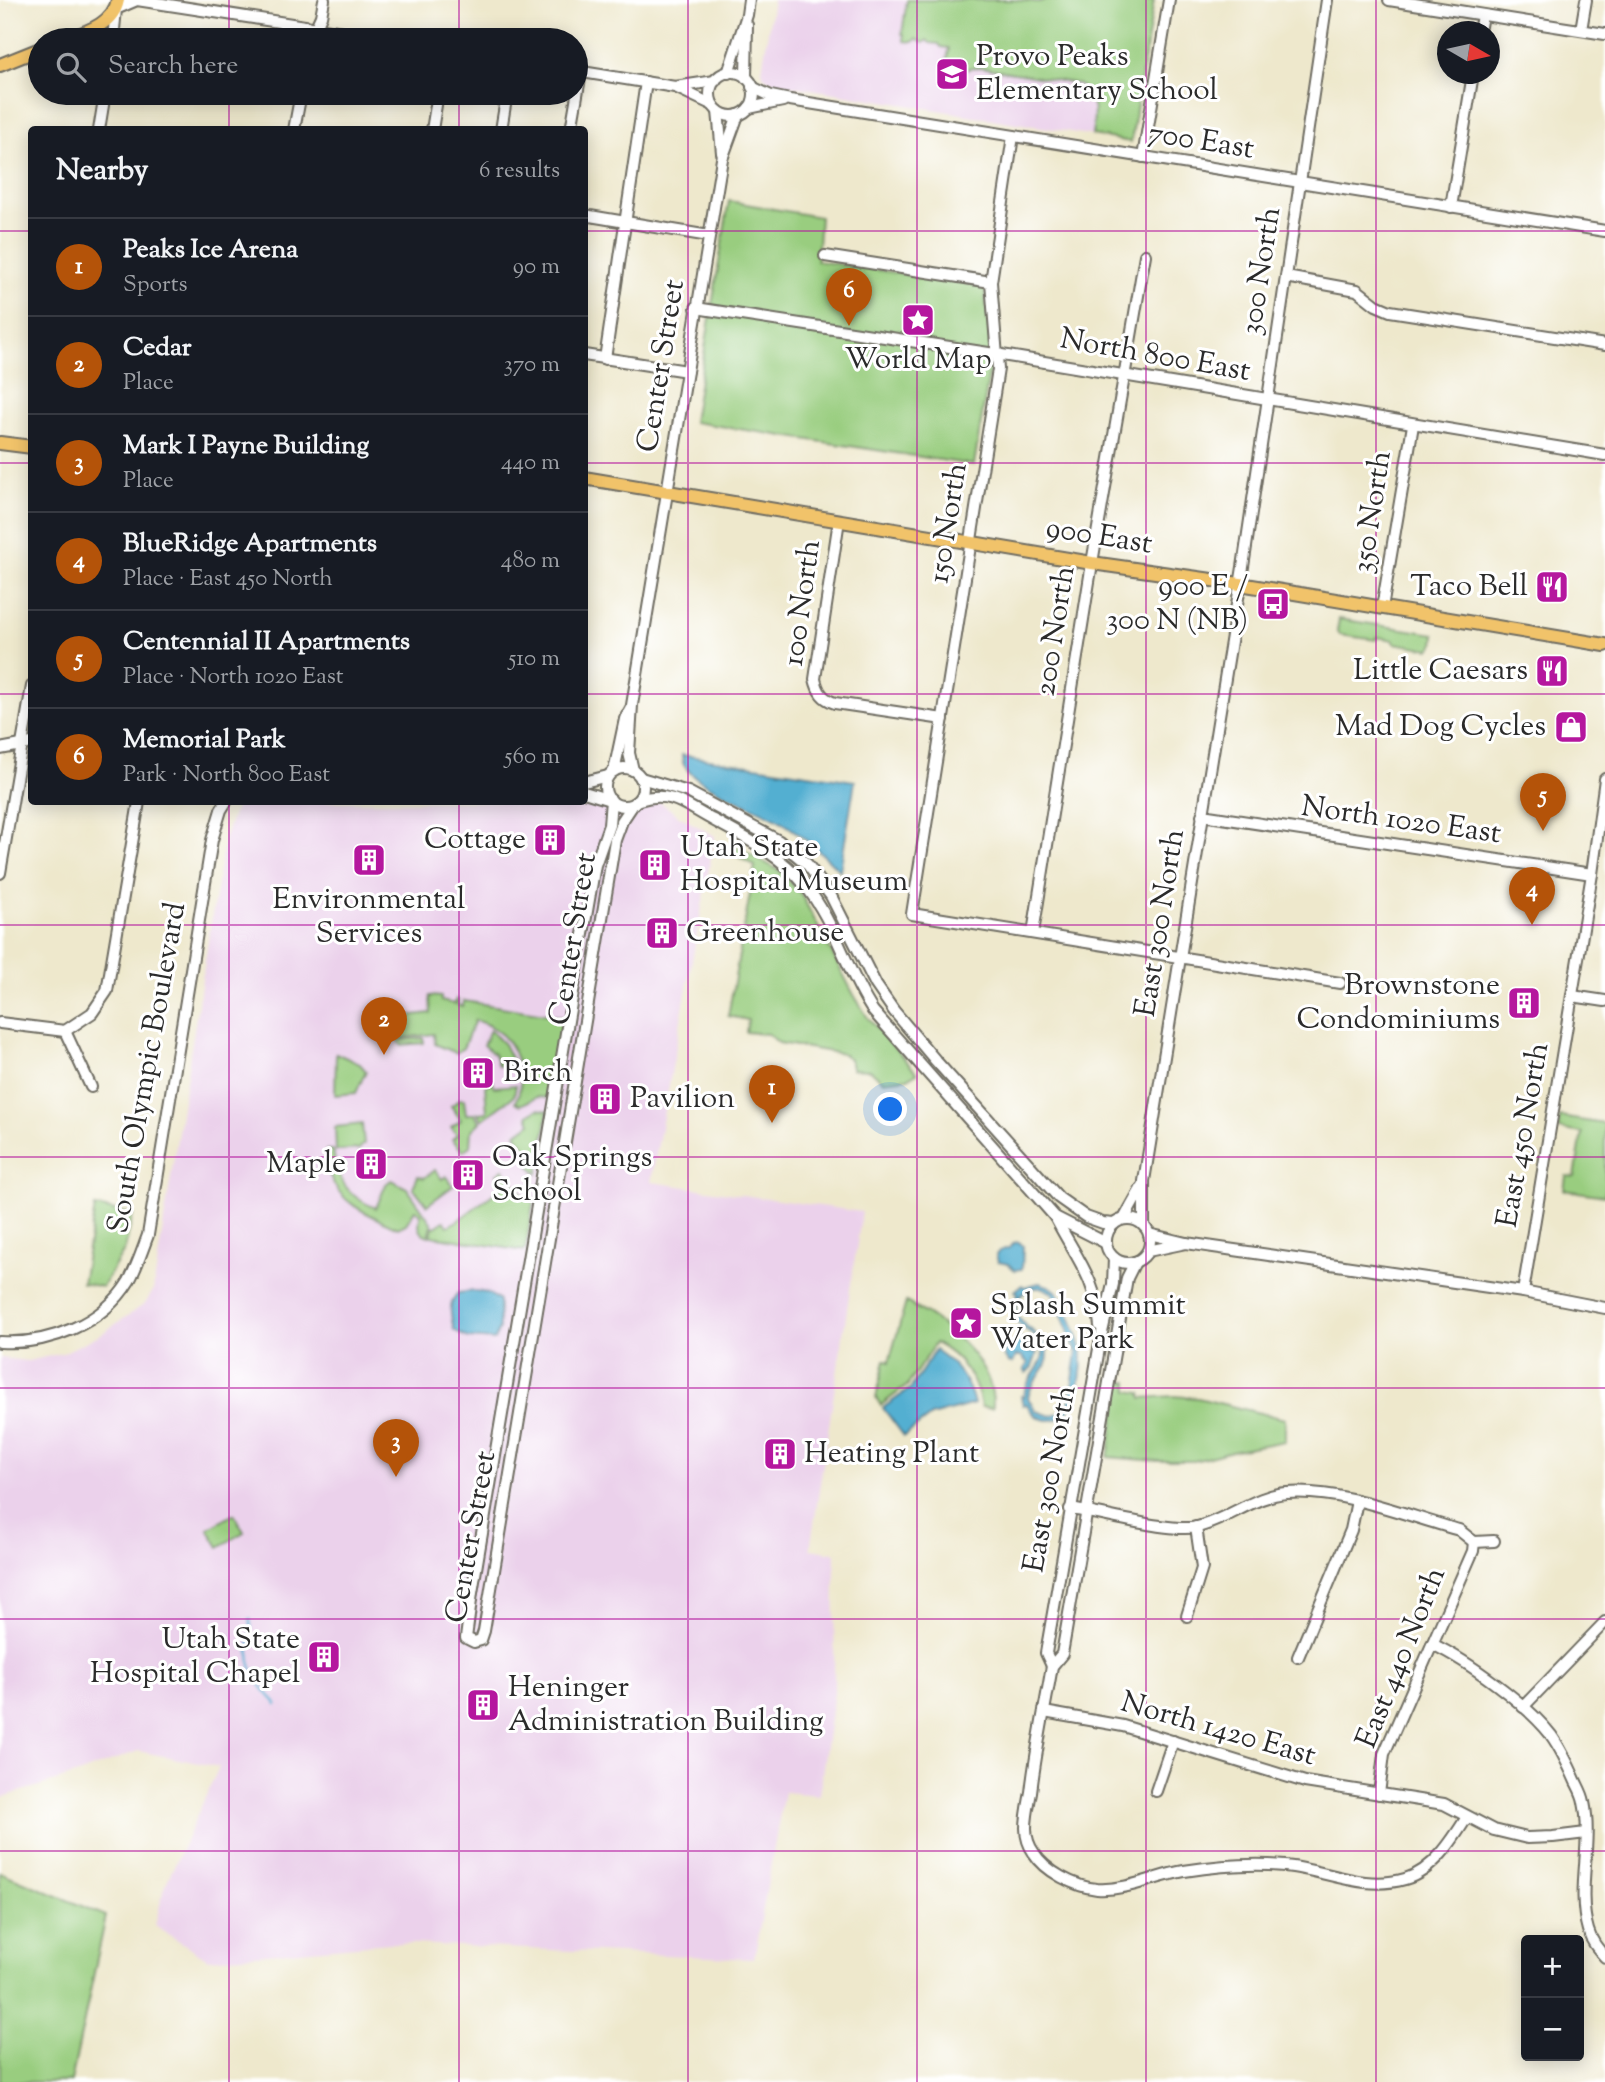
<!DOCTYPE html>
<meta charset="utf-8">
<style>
:root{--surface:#171b24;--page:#20242c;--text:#f1f3f6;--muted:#9ea1a6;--line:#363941;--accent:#b45309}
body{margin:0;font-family:"Sorts Mill Goudy",serif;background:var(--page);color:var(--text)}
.controls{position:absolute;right:21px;bottom:21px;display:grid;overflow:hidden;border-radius:7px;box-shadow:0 4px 18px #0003}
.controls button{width:63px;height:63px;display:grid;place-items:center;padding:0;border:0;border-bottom:2px solid var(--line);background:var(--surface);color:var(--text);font:35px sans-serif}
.compass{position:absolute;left:1437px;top:21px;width:63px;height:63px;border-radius:50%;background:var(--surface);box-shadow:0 4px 18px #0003;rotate:99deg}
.you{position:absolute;left:891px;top:1110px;width:24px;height:24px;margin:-18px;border:5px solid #fff;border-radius:50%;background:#1a73e8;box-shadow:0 0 0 10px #1a73e833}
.badge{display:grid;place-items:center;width:46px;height:46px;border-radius:50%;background:var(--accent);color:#fff;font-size:23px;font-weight:700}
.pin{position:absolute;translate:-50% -58px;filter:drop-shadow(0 2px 4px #0008)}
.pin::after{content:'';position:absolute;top:37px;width:24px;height:21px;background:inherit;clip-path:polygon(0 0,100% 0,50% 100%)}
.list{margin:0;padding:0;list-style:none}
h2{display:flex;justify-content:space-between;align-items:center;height:91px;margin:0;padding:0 28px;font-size:30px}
h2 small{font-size:23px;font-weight:400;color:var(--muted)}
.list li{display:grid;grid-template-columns:46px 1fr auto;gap:21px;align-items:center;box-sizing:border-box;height:98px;padding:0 28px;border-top:2px solid var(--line)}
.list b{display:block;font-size:26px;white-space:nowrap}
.list p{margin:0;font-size:23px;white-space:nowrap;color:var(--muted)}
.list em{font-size:23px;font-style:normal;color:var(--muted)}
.icon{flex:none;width:38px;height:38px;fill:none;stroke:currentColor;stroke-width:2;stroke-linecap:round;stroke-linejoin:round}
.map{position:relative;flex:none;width:1605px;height:2082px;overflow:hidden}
.search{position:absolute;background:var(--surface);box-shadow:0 4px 18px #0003;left:28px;top:28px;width:560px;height:77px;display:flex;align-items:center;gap:18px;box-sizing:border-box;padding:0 24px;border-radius:38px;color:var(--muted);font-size:26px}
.panel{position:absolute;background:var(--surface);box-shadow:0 4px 18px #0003;left:28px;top:126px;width:560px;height:679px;border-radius:7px}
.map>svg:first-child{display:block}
.built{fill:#ebd1eb}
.green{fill:#99cd7f;stroke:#627c55;stroke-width:2}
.water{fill:#53afd1;stroke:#3f6d7e;stroke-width:2;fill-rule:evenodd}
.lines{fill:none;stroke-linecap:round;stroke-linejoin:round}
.stream{stroke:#53afd1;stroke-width:2.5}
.minor-casing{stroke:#6f6d63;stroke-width:14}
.major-casing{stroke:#6f6d63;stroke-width:16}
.minor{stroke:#fff;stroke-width:10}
.major{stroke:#f1c36a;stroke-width:12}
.grid{fill:none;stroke:#b5179e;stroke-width:2;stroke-opacity:0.55}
.labels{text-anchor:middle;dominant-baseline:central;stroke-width:6;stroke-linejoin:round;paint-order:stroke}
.poi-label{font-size:30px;fill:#2b2b2b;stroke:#fff;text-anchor:start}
.street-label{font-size:30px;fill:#2b2b2b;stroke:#fff}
</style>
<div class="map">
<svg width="1605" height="2082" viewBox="0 0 1605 2082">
<rect width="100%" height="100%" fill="#fff"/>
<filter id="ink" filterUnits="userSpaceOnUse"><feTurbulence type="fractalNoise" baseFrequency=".0143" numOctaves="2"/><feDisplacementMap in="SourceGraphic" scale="14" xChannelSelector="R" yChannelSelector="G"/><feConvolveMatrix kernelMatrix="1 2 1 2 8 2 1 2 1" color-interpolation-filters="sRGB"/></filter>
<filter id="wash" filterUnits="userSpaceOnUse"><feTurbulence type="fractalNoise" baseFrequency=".00686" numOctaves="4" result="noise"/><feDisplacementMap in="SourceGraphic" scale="28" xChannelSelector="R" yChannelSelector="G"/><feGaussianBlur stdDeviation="1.57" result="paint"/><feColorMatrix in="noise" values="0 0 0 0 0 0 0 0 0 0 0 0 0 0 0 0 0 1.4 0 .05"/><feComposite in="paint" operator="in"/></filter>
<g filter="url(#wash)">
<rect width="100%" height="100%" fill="#eee8cc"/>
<g class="built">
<polygon points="773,0 1154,0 1131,142 774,83 764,77 762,70"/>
<polygon points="240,802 579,802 635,812 645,805 660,802 679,816 715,836 651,1182 862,1212 810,1549 835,1553 834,1692 819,1795 784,1792 754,1959 390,1943 208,1959 155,1926 164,1888 219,1767 138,1751 78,1774 0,1798 0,1358 28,1361 63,1353 101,1334 145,1304 153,1291 224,840 233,814"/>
</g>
<g class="green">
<path d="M907 0H1014L1039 2 1044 0H1154L1131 142 1092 135C1095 114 1097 98 1078 84L980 67 970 68 959 74 953 67 946 66 949 48 941 47 939 44 930 43 927 40 923 43 916 39 913 42 904 41V35L902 34Z"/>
<polygon points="729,201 820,217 817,261 984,286 990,335 990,368 974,465 693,422"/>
<polygon points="1339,619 1435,634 1434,646 1430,649 1394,643 1394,640 1377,637 1376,640 1340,635 1337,631"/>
<polygon points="736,846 780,871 801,894 854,995 868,1018 917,1073 908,1078 883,1081 870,1070 852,1069 850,1059 843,1054 779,1043 768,1034 746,1032 748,1020 728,1016 755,866 735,855"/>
<path d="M430 996 441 997V1001L455 1004 456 999 458 1000V1006H463L464 1001 563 1017 550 1098 537 1097 521 1105 515 1102C528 1079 516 1044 496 1030 490 1025 482 1023 475 1020L463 1048 456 1053 435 1044 434 1034 400 1038 401 1040 424 1038V1043L401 1045 395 1038 392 1012H397L398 1017 431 1013Z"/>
<polygon points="490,1030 504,1044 514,1064 498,1066 494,1054 483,1045"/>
<polygon points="336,1053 360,1064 366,1071 356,1093 335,1095"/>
<polygon points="493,1082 494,1087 516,1085 514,1096 482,1120 478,1113 487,1112 485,1086"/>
<polygon points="460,1099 464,1099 466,1114 475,1114 480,1122 471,1131 470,1146 463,1151 452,1139 457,1135 451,1127 461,1120 451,1106"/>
<polygon points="538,1109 548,1111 538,1174 528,1164 534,1158 516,1134 531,1123 528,1115"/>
<polygon points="1560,1117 1605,1124 1605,1196 1564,1190 1566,1176 1575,1177 1582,1133 1558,1129"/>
<polygon points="362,1124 364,1144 359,1149 336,1151 335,1127"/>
<path d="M326 1150H333C337 1179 347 1197 376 1208L386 1184 391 1180 407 1188 432 1224 429 1236C417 1233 418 1223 421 1214L415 1210 406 1224 398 1228C370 1215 342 1206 330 1176 327 1167 324 1159 326 1150Z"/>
<polygon points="503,1169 511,1179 508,1183 512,1180 524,1197 534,1199 525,1251 431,1236 433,1226 435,1227 444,1221 448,1226 457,1221 505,1185 497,1174"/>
<polygon points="435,1170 442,1179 446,1176 453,1186 427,1205 413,1187 418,1176 424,1178"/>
<polygon points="95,1207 133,1214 125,1249 102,1287 82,1283"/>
<path d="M906 1302C944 1323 995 1358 993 1408L981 1407C977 1379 960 1356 935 1343L908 1385 881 1405 876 1398 885 1360 889 1362Z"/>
<polygon points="1118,1382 1129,1382 1129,1391 1141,1393 1142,1398 1174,1396 1198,1398 1285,1419 1285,1441 1236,1450 1194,1461 1157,1461 1108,1457 1116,1408"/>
<polygon points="234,1514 244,1532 219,1547 208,1529"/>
<polygon points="0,1872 106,1916 71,2082 0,2082"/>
</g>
<g class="water">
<path d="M682 755 855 781 840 871C822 853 803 836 782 822 759 807 696 787 684 765 683 764 682 756 682 755Z"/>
<polygon points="1019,1242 1023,1246 1022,1269 1015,1270 1008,1264 998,1262 996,1255 999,1251 1009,1248 1013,1243"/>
<path d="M1039 1283C1046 1285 1053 1287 1058 1293 1065 1303 1082 1343 1082 1355 1082 1376 1077 1422 1048 1420 1038 1419 1031 1413 1027 1404L1023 1405 1021 1396H1024C1025 1375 1056 1360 1037 1339 1031 1332 1021 1328 1015 1320L1013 1305 1018 1293 1015 1291 1022 1285 1024 1287ZM1032 1288H1043L1053 1293 1077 1353 1070 1400 1063 1411 1051 1416 1036 1411 1028 1398C1030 1380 1049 1371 1048 1353 1046 1331 1010 1326 1017 1303 1019 1295 1025 1291 1032 1288Z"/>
<path d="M475 1291 487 1293 499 1300V1329L494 1340 468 1338 454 1330C451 1316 447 1304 458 1293Z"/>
<polygon points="1021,1338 1028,1340 1020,1345 1022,1345 1028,1352 1037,1353 1032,1367 1026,1373 1024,1369 1028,1363 1021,1356 1016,1356 1013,1363 1008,1362 1004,1356 1006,1349"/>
<path d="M935 1350C955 1363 969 1381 974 1404L931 1416 904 1436 883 1408 911 1388Z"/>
</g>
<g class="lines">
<path class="stream" d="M250 1619C253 1629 250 1638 249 1648 248 1672 262 1689 277 1704"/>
</g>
</g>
<g filter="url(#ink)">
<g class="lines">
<defs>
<g id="minor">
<polyline points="1389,0 1605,34"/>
<polyline points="1581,30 1586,0"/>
<polyline points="1479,32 1482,15"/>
<polyline points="113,40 116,9 137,0 395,40"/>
<polyline points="310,40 321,16 324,0"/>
<polyline points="576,71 675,87 715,81"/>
<circle cx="732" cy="94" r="22"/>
<polyline points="728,73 747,15 749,0"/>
<polyline points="746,78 747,25"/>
<polyline points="675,87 713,105"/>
<polyline points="752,87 771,96 790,100 1605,231"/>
<polyline points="749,108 783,101"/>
<polyline points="718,111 722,153"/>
<polyline points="99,130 105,93"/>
<polyline points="294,130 301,93"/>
<polyline points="432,130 438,93"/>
<polyline points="501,130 507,93"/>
<polyline points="571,130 581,72"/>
<polyline points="1013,136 991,282 998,369 912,914 1340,983"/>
<polyline points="1143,157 1169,0"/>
<polyline points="1451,207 1473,74"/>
<polyline points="584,215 709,236"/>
<polyline points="825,256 991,282"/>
<polyline points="1286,277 1357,290 1376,305 1390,311 1605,345"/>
<polyline points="696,308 1008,356 1605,455"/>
<polyline points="584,355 687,371"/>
<polyline points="605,359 646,82"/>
<path d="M839 520 815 679C818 692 823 699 835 703L943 719"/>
<polyline points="1382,608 1413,425"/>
<polyline points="0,749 32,743"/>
<circle cx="624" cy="787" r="19"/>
<polyline points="633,770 629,753 632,705 722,159 738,115"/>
<polyline points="614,771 625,719 631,708"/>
<polyline points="641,778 688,792 779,841 807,864 831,896 876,985 894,1011 936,1061 1059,1198 1086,1217 1103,1223 1114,1224"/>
<polyline points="584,782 608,776"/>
<polyline points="584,792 610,800"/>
<polyline points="611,800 609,825 595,865 569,1015 472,1593 466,1638 474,1642 481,1640 484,1631 615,840 622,821 634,803"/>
<path d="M639 800C671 790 685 805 713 820 744 837 781 855 804 884 835 921 846 971 873 1011L1055 1217 1106 1243"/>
<polyline points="1202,815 1592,874"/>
<polyline points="0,873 32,686"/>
<polyline points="1033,933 1092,563 1145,255"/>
<polyline points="1572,996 1605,1001"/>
<polyline points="0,1023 65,1031"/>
<polyline points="65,1031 92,1013 107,991 139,802"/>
<polyline points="65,1031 91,1087"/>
<path d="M1055 1217C1076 1258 1096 1278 1100 1326"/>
<polyline points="1124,1219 1142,1187"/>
<circle cx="1128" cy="1241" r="22"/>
<polyline points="1144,1226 1144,1181 1243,567 1327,0"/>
<polyline points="1149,1234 1186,1243 1523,1292 1605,1308"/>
<polyline points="1148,1251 1186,1243"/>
<path d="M1135 1262 1127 1278 1062 1654 1052 1666C1045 1708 1036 1749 1031 1792 1029 1803 1026 1816 1026 1828 1026 1837 1029 1846 1034 1853 1045 1871 1075 1887 1097 1889 1127 1891 1155 1876 1184 1871 1216 1866 1253 1863 1285 1866 1326 1870 1363 1891 1405 1879 1433 1871 1452 1841 1467 1817"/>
<polyline points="1523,1292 1592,874 1605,779"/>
<path d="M0 1342C48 1345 103 1324 129 1281 137 1267 142 1251 148 1235L212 840 221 810 226 802"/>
<path d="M1070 1509C1101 1513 1171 1533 1197 1527 1228 1520 1255 1495 1287 1493 1343 1489 1405 1515 1459 1530L1474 1542 1494 1541"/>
<polyline points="1187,1616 1202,1568 1196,1527"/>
<path d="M1432 1644C1468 1661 1527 1704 1551 1735 1561 1749 1569 1766 1576 1782 1579 1788 1583 1795 1584 1802 1593 1844 1576 1889 1588 1930 1591 1941 1598 1949 1605 1957"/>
<polyline points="1298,1657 1351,1530 1357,1501"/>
<polyline points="1052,1666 1046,1653 1101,1337 1113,1284 1114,1258"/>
<polyline points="1523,1707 1605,1622"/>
<polyline points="1044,1712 1123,1726 1305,1782 1444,1804 1494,1830 1527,1838 1553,1837 1586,1833"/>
<polyline points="1156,1791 1173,1741"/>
<polyline points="1379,1794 1384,1754 1473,1551 1474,1542"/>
</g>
<g id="major">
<path d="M64 40C86 32 113 25 118 0"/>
<polyline points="0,65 40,49"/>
<polyline points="0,443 32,447"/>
<polyline points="584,478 1092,563 1240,584 1605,645"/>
</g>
</defs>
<use href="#minor" class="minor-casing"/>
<use href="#major" class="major-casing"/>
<use href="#minor" class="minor"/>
<use href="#major" class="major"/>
</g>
</g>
<path class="grid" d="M229 0V40M459 0V40M688 0V2082M917 0V2082M1146 0V2082M1376 0V2082M229 93V130M459 93V130M0 231H32M584 231H1605M0 463H32M584 463H1605M0 694H32M584 694H1605M229 802V2082M459 802V2082M0 925H1605M0 1157H1605M0 1388H1605M0 1619H1605M0 1851H1605"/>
<defs>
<symbol id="school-square" viewBox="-11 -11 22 22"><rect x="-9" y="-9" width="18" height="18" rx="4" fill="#b5179e" stroke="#fff"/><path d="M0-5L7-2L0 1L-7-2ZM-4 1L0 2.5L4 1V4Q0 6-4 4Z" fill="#fff"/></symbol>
<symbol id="sight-square" viewBox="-11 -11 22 22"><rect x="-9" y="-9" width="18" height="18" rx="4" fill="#b5179e" stroke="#fff"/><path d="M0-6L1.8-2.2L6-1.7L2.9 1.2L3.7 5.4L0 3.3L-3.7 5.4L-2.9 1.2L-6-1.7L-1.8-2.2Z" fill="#fff"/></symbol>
<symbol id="restaurant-square" viewBox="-11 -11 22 22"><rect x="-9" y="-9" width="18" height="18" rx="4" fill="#b5179e" stroke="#fff"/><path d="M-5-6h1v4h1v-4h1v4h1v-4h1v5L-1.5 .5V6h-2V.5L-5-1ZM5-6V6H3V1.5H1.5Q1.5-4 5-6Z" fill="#fff"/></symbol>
<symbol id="bus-square" viewBox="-11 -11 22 22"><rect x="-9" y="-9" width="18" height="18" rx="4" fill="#b5179e" stroke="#fff"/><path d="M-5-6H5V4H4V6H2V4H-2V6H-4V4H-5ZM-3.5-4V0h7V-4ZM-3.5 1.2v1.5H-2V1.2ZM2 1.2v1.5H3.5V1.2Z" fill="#fff"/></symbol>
<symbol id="shop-square" viewBox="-11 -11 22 22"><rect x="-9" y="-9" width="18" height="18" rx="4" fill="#b5179e" stroke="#fff"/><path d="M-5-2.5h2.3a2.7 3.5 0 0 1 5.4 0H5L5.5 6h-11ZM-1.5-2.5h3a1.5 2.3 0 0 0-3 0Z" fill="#fff"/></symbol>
<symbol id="building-square" viewBox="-11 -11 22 22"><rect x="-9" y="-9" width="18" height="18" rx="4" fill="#b5179e" stroke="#fff"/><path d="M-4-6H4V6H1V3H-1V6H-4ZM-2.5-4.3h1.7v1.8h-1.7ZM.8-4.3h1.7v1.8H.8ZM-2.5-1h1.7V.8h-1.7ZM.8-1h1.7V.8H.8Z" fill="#fff"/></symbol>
</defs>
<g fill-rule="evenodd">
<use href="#school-square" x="933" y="55" width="38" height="38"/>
<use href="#sight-square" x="899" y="301" width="38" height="38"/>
<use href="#restaurant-square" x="1533" y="568" width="38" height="38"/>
<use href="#bus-square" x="1254" y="585" width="38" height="38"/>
<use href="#restaurant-square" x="1533" y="652" width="38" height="38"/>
<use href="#shop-square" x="1552" y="708" width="38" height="38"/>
<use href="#building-square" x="531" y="821" width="38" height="38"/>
<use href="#building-square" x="350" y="841" width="38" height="38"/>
<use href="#building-square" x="636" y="846" width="38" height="38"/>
<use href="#building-square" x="643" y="914" width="38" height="38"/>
<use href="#building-square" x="1505" y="984" width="38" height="38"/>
<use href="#building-square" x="459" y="1054" width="38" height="38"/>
<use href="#building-square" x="586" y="1080" width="38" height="38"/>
<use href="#building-square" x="352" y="1145" width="38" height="38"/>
<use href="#building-square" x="449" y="1156" width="38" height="38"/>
<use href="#sight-square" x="947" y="1304" width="38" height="38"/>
<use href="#building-square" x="761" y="1435" width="38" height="38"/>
<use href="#building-square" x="305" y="1638" width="38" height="38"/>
<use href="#building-square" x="464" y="1686" width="38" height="38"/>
</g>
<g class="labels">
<g class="poi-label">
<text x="976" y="57">Provo Peaks<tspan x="976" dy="34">Elementary School</tspan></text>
<text x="918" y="360" text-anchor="middle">World Map</text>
<text x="1248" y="587" text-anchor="end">900 E /<tspan x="1248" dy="34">300 N (NB)</tspan></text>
<text x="1528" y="587" text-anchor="end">Taco Bell</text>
<text x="1528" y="671" text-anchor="end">Little Caesars</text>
<text x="1546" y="727" text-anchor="end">Mad Dog Cycles</text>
<text x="526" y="840" text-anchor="end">Cottage</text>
<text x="680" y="848">Utah State<tspan x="680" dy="34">Hospital Museum</tspan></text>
<text x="369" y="900" text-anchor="middle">Environmental<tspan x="369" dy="34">Services</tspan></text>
<text x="686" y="933">Greenhouse</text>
<text x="1500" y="986" text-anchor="end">Brownstone<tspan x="1500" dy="34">Condominiums</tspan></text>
<text x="503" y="1073">Birch</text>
<text x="630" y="1099">Pavilion</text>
<text x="492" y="1158">Oak Springs<tspan x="492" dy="34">School</tspan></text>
<text x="346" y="1164" text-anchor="end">Maple</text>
<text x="990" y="1306">Splash Summit<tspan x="990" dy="34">Water Park</tspan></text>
<text x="804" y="1454">Heating Plant</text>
<text x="300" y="1640" text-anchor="end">Utah State<tspan x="300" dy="34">Hospital Chapel</tspan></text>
<text x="508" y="1688">Heninger<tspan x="508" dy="34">Administration Building</tspan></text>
</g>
<g class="street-label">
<text transform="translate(1201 142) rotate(9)">700 East</text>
<text transform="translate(1262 271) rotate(-81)">300 North</text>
<text transform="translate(1155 356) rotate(10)">North 800 East</text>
<text transform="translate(662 366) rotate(-81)">Center Street</text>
<text transform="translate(1373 512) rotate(-81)">350 North</text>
<text transform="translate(949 523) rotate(-81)">150 North</text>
<text transform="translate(1099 537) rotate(9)">900 East</text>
<text transform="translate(803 603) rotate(-82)">100 North</text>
<text transform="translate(1056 631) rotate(-81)">200 North</text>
<text transform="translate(1401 821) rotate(8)">North 1020 East</text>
<text transform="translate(1161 923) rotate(-81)">East 300 North</text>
<text transform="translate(574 939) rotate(-81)">Center Street</text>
<text transform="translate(148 1068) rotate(-80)">South Olympic Boulevard</text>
<text transform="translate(1524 1135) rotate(-80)">East 450 North</text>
<text transform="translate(1051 1479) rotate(-80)">East 300 North</text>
<text transform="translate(472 1537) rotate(-80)">Center Street</text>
<text transform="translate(1402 1658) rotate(-68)">East 440 North</text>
<text transform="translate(1218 1730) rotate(16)">North 1420 East</text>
</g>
</g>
</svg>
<div class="controls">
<button>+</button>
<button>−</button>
</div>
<svg class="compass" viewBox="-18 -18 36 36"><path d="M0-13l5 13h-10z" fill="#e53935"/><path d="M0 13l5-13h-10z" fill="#9ea1a6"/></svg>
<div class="you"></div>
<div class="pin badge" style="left:772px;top:1123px">1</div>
<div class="pin badge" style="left:384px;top:1055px">2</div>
<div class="pin badge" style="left:396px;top:1477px">3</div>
<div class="pin badge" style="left:1532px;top:925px">4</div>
<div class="pin badge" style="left:1543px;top:831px">5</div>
<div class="pin badge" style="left:849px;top:326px">6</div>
<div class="search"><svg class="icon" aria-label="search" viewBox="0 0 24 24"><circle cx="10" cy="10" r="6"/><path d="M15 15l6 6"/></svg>Search here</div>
<section class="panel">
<h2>Nearby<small>6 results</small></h2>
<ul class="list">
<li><span class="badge">1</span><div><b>Peaks Ice Arena</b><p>Sports</p></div><em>90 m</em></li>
<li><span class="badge">2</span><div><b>Cedar</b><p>Place</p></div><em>370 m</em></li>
<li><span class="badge">3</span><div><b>Mark I Payne Building</b><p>Place</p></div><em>440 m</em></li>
<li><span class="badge">4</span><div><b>BlueRidge Apartments</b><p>Place · East 450 North</p></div><em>480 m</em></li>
<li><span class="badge">5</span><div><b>Centennial II Apartments</b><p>Place · North 1020 East</p></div><em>510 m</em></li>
<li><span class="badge">6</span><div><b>Memorial Park</b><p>Park · North 800 East</p></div><em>560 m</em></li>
</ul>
</section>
</div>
